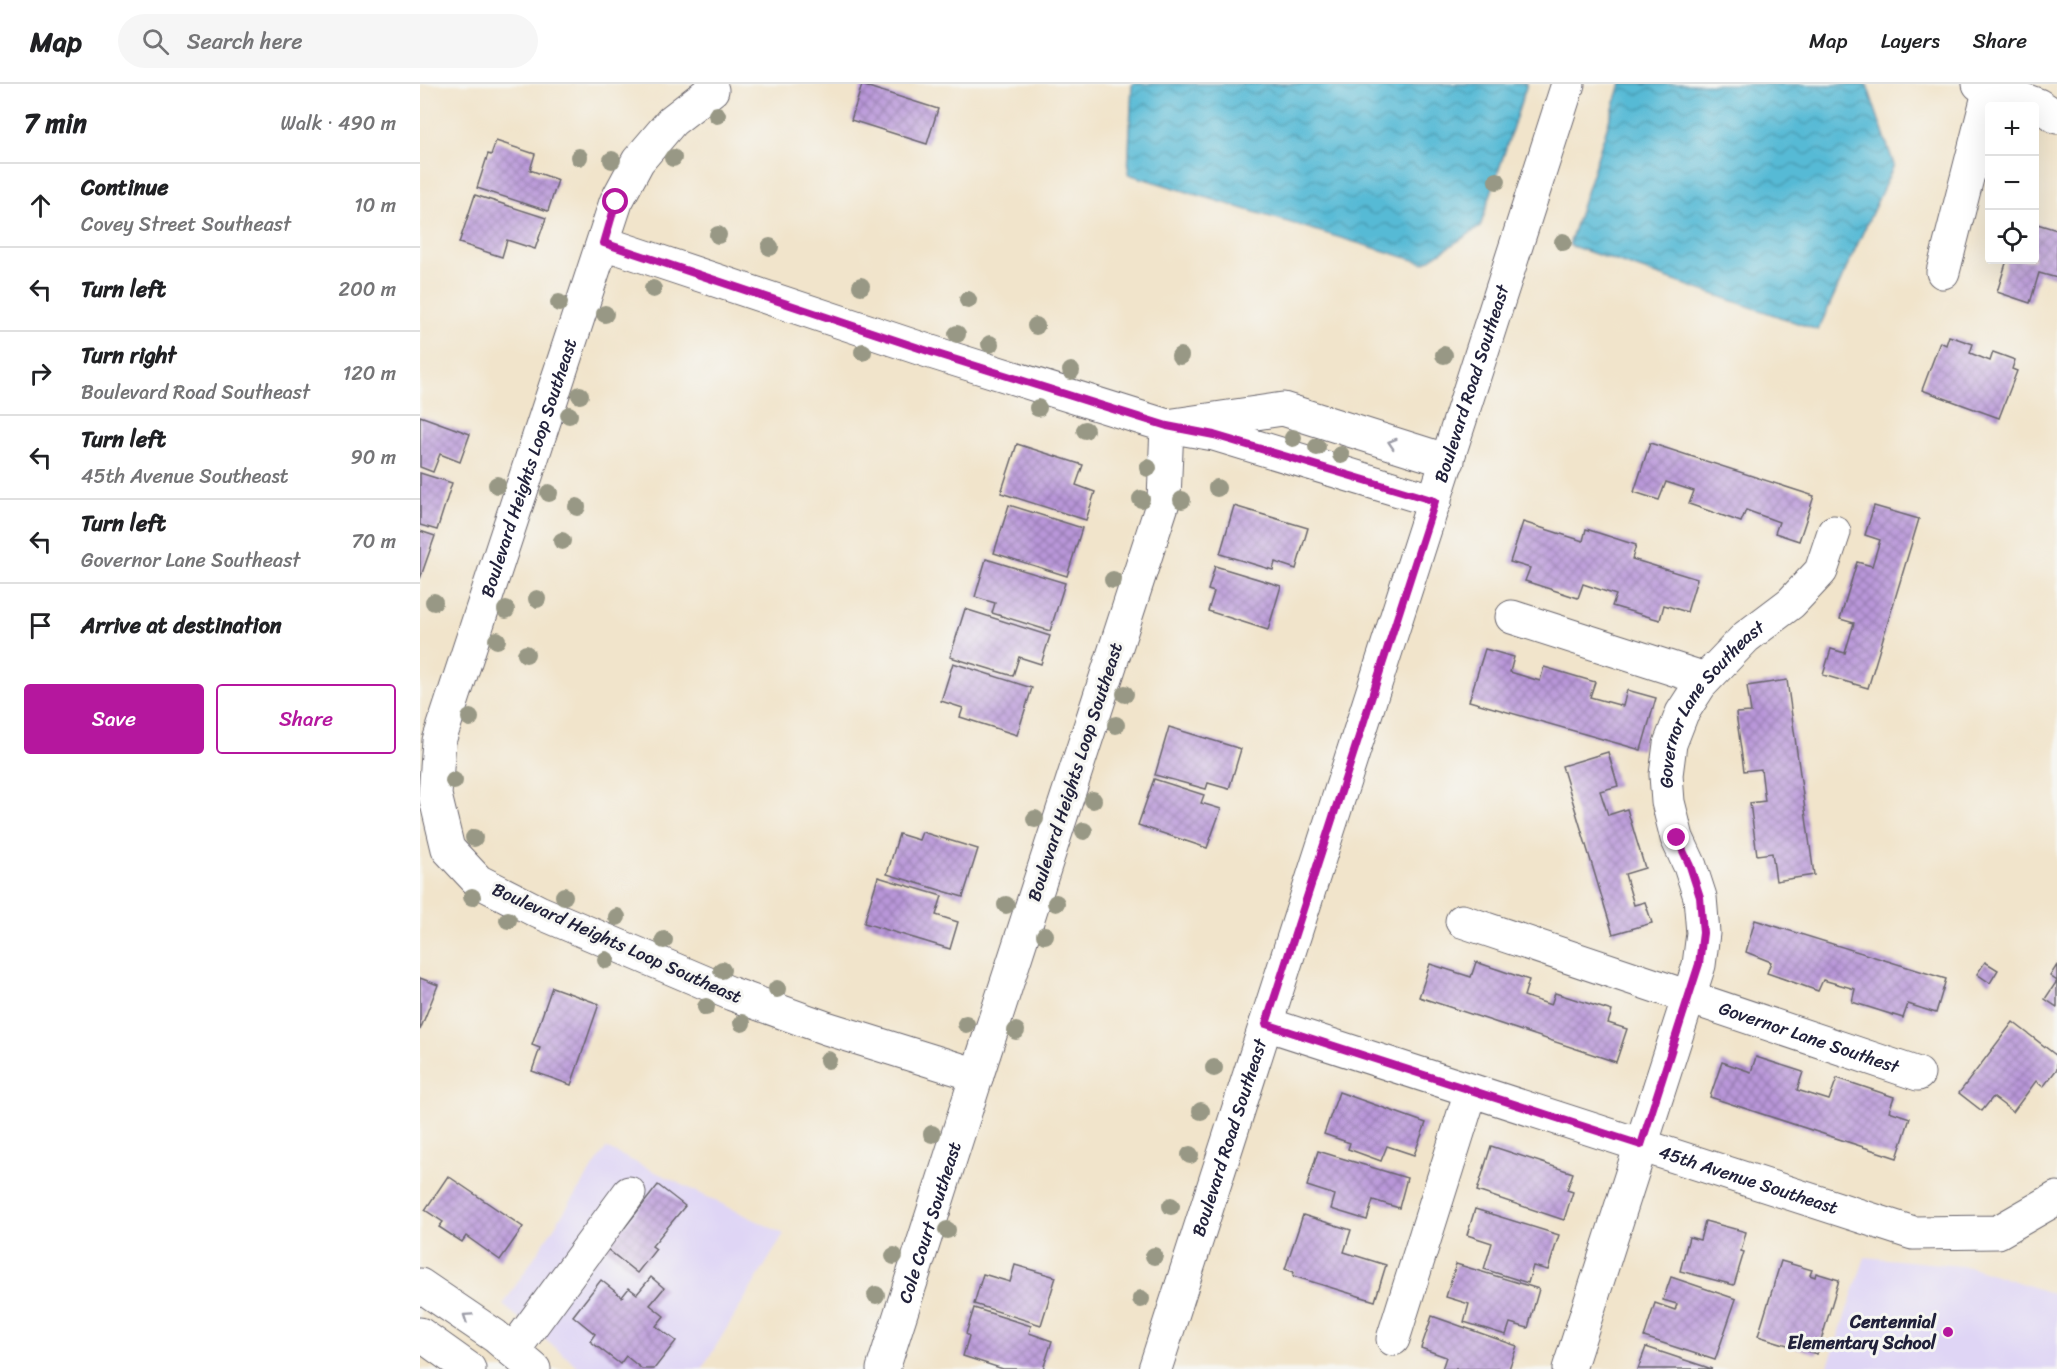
<!DOCTYPE html>
<html lang="en">
<head>
<meta charset="utf-8">
<style>
  body { margin:0; font-family:Sriracha,sans-serif; background:#f6f6f6; color:#202124 }
  .controls { position:absolute; right:18px; top:18px; display:grid; overflow:hidden; border-radius:6px; box-shadow:0 6px 24px #0002 }
  .controls button { width:54px; height:54px; display:grid; place-items:center; padding:0; border:0; border-bottom:2px solid #e0e0e0; background:#fff; color:#202124; font:30px sans-serif }
  .stop { position:absolute; width:18px; height:18px; margin:-14px; border:4px solid #b5179e; border-radius:50%; background:#fff }
  .stop.end { background:#b5179e; border-color:#fff; box-shadow:0 2px 6px #0008 }
  .list { margin:0; padding:0; list-style:none }
  h2 { display:flex; justify-content:space-between; align-items:center; height:78px; margin:0; padding:0 24px; font-size:26px }
  h2 small { font-size:20px; font-weight:400; color:#757577 }
  .list li { display:grid; grid-template-columns:39px 1fr auto; gap:18px; align-items:center; box-sizing:border-box; height:84px; padding:0 24px; border-top:2px solid #e0e0e0 }
  .list b { display:block; font-size:22px; white-space:nowrap }
  .list p { margin:0; font-size:20px; white-space:nowrap; color:#757577 }
  .list em { font-size:20px; font-style:normal; color:#757577 }
  .actions { display:flex; gap:12px; padding:18px 24px }
  .actions a { flex:1; padding:14px 0; border:2px solid #b5179e; border-radius:6px; text-align:center; font-size:21px; color:#b5179e }
  .actions .main { background:#b5179e; color:#fff }
  .icon { flex:none; width:33px; height:33px; fill:none; stroke:currentColor; stroke-width:2; stroke-linecap:round; stroke-linejoin:round }
  .map { position:relative; flex:none; width:1637px; height:1285px; overflow:hidden }
  header { display:flex; align-items:center; gap:36px; box-sizing:border-box; height:84px; padding:0 30px; background:#fff; border-bottom:2px solid #e0e0e0 }
  header strong { font-size:28px }
  nav { display:flex; gap:33px; margin-inline-start:auto; font-size:21px }
  .search { width:420px; height:54px; background:#f6f6f6; display:flex; align-items:center; gap:15px; box-sizing:border-box; padding:0 21px; border-radius:33px; color:#757577; font-size:22px }
  main { display:flex }
  aside { flex:1; background:#fff }
  .map>svg:first-child { display:block }
</style>
</head>
<body>
<header>
<strong>Map</strong>
<div class="search"><svg class="icon" aria-label="search" viewBox="0 0 24 24"><circle cx="10" cy="10" r="6"/><path d="M15 15l6 6"/></svg>Search here</div>
<nav><a>Map</a><a>Layers</a><a>Share</a></nav>
</header>
<main>
<aside>
<h2>7 min<small>Walk · 490 m</small></h2>
<ul class="list">
<li><svg class="icon" aria-label="ahead" viewBox="0 0 24 24"><path d="M12 20V5M6 11l6-6 6 6"/></svg><div><b>Continue</b><p>Covey Street Southeast</p></div><em>10 m</em></li>
<li><svg class="icon" aria-label="left" viewBox="0 0 24 24"><path d="M17 20v-9H6M10 6l-5 5 5 5"/></svg><div><b>Turn left</b></div><em>200 m</em></li>
<li><svg class="icon" aria-label="right" viewBox="0 0 24 24"><path d="M7 20v-9h11M14 6l5 5-5 5"/></svg><div><b>Turn right</b><p>Boulevard Road Southeast</p></div><em>120 m</em></li>
<li><svg class="icon" aria-label="left" viewBox="0 0 24 24"><path d="M17 20v-9H6M10 6l-5 5 5 5"/></svg><div><b>Turn left</b><p>45th Avenue Southeast</p></div><em>90 m</em></li>
<li><svg class="icon" aria-label="left" viewBox="0 0 24 24"><path d="M17 20v-9H6M10 6l-5 5 5 5"/></svg><div><b>Turn left</b><p>Governor Lane Southeast</p></div><em>70 m</em></li>
<li><svg class="icon" aria-label="arrive" viewBox="0 0 24 24"><path d="M6 21V4h12l-3 4 3 4H6"/></svg><div><b>Arrive at destination</b></div></li>
</ul>
<div class="actions"><a class="main">Save</a><a>Share</a></div>
</aside>
<div class="map">
<svg width="1637" height="1285" viewBox="0 0 1637 1285">
  <defs>
    <pattern id="water-waves" width="16" height="10" patternUnits="userSpaceOnUse" patternTransform="scale(1.5)"><rect width="16" height="10" fill="#56bad5"/><path d="M0 5q4-4 8 0t8 0" fill="none" stroke="#4797ae"/></pattern>
    <pattern id="building-cross-hatch" width="8" height="8" patternUnits="userSpaceOnUse" patternTransform="scale(1.5)"><rect width="8" height="8" fill="#b997d9"/><path d="M0 0l8 8M0 8l8-8" fill="none" stroke="#967bb1"/></pattern>
  </defs>
  <rect width="100%" height="100%" fill="#f6f6f2"/>
  <filter id="ink" filterUnits="userSpaceOnUse"><feTurbulence type="fractalNoise" baseFrequency=".0167" numOctaves="2"/><feDisplacementMap in="SourceGraphic" scale="12" xChannelSelector="R" yChannelSelector="G"/><feConvolveMatrix kernelMatrix="1 2 1 2 8 2 1 2 1" color-interpolation-filters="sRGB"/></filter>
  <filter id="wash" filterUnits="userSpaceOnUse"><feTurbulence type="fractalNoise" baseFrequency=".008" numOctaves="4" result="noise"/><feDisplacementMap in="SourceGraphic" scale="24" xChannelSelector="R" yChannelSelector="G"/><feGaussianBlur stdDeviation="1.35" result="paint"/><feColorMatrix in="noise" values="0 0 0 0 0 0 0 0 0 0 0 0 0 0 0 0 0 1.4 0 .05"/><feComposite in="paint" operator="in"/></filter>
  <g filter="url(#wash)">
    <rect width="100%" height="100%" fill="#f1e4cb"/>
    <g fill="#dfd5f5">
      <path d="M186,1064L364,1150L282,1285H161L83,1221Z"/>
      <path d="M1445,1173L1551,1183L1637,1211V1285H1407Z"/>
    </g>
    <g fill="url(#water-waves)" stroke="#3c6e88" stroke-width="1.5">
      <path d="M712,0H1107L1060,143L1004,179L708,90Z"/>
      <path d="M1201,0L1447,1L1474,81L1398,246L1149,161Z"/>
    </g>
    <g id="blocks">
      <g fill="url(#building-cross-hatch)">
        <path d="M442,1L518,25L507,60L431,36Z"/>
        <path d="M76,57L115,70L110,86L138,96L128,127L57,104L68,70L71,71Z"/>
        <path d="M55,111L126,134L115,165L87,156L82,173L39,159Z"/>
        <path d="M1614,139L1637,146V194L1619,189L1610,219L1577,208L1587,176H1614Z"/>
        <path d="M1529,252L1553,260L1550,269L1570,277L1573,268L1595,276L1592,285L1597,287L1579,334L1502,306L1520,258L1526,261Z"/>
        <path d="M0,332L50,350L40,378L20,370L13,388L0,383Z"/>
        <path d="M1230,359L1394,412L1379,457L1355,449L1359,438L1326,426L1321,438L1269,420L1274,407L1246,398L1239,416L1214,408Z"/>
        <path d="M597,360L663,381L656,401L675,408L666,436L581,409Z"/>
        <path d="M0,389L32,399L17,446L0,441Z"/>
        <path d="M589,421L662,444L647,492L574,469Z"/>
        <path d="M814,422L888,444L876,485L855,478L853,486L800,470Z"/>
        <path d="M1454,422L1499,435L1448,604L1403,591L1411,565L1425,569L1434,539L1420,535L1437,478L1452,482L1460,456L1445,451Z"/>
        <path d="M1103,438L1163,457L1166,445L1216,461L1212,475L1277,495L1267,528L1244,521L1240,536L1192,522L1196,511L1163,500L1158,514L1105,497L1110,484L1090,478Z"/>
        <path d="M0,447L15,452L0,495Z"/>
        <path d="M566,475L645,499L630,547L572,529L575,519L555,513Z"/>
        <path d="M795,482L861,502L848,546L788,527L794,508L788,506Z"/>
        <path d="M545,525L630,552L621,580L599,573L593,592L530,573Z"/>
        <path d="M1065,565L1094,573L1090,588L1120,597L1124,583L1175,598L1170,613L1203,622L1207,606L1236,614L1221,666L1049,617Z"/>
        <path d="M533,579L612,604L597,651L540,633L543,624L521,617Z"/>
        <path d="M1367,596L1394,791L1356,797L1352,769L1337,771L1330,719L1345,717L1341,685L1324,687L1316,629L1331,628L1327,602Z"/>
        <path d="M749,643L821,665L809,705L788,699L786,705L735,691Z"/>
        <path d="M1188,668L1198,702L1180,707L1188,731L1207,725L1225,784L1205,790L1214,821L1225,818L1232,839L1193,850L1142,682Z"/>
        <path d="M734,695L784,711L781,719L801,725L787,764L718,741Z"/>
        <path d="M502,748L558,765L543,813L467,790L479,750L499,756Z"/>
        <path d="M458,793L522,812L516,831L538,838L530,865L444,839Z"/>
        <path d="M1335,836L1526,895L1516,929L1488,920L1483,934L1432,918L1435,905L1403,896L1398,907L1347,889L1351,878L1326,868Z"/>
        <path d="M1056,878L1109,896L1104,912L1131,921L1135,909L1192,927L1188,939L1207,945L1196,978L999,913L1010,880L1051,893Z"/>
        <path d="M1565,878L1578,886L1570,899L1557,890Z"/>
        <path d="M1637,881V923L1625,915L1637,897L1630,892Z"/>
        <path d="M0,894L18,901L0,946Z"/>
        <path d="M132,903L179,920L151,1001L112,987L120,964L112,961Z"/>
        <path d="M1593,938L1637,972V985L1623,1003L1616,997L1593,1028L1573,1013L1562,1027L1539,1009Z"/>
        <path d="M1336,973L1383,988L1377,1006L1409,1016L1417,994L1474,1013L1469,1027L1490,1034L1477,1074L1290,1013L1302,978L1331,988Z"/>
        <path d="M919,1008L1006,1039L994,1071L967,1062L961,1077L928,1065L930,1059L904,1050Z"/>
        <path d="M1071,1062L1153,1089L1147,1106L1153,1108L1144,1136L1057,1107Z"/>
        <path d="M898,1067L987,1094L979,1124L953,1116L947,1136L911,1125L915,1111L887,1102Z"/>
        <path d="M28,1092L103,1143L80,1176L46,1152L42,1158L19,1143L23,1138L5,1126Z"/>
        <path d="M238,1101L265,1122L232,1162L236,1165L217,1189L186,1164L203,1141L205,1143Z"/>
        <path d="M1055,1125L1139,1151L1128,1186L1113,1182L1108,1199L1064,1185L1072,1159L1047,1151Z"/>
        <path d="M883,1131L931,1146L924,1168L966,1181L955,1217L873,1192L874,1188L865,1185Z"/>
        <path d="M1285,1137L1326,1148L1321,1167L1324,1168L1314,1201L1260,1187L1269,1153L1280,1156Z"/>
        <path d="M1361,1177L1392,1186L1390,1191L1395,1193L1396,1189L1419,1196L1397,1270L1338,1252Z"/>
        <path d="M1036,1180L1119,1205L1108,1244L1090,1239L1086,1251L1044,1238L1049,1220L1026,1213Z"/>
        <path d="M595,1181L636,1193L621,1241L554,1220L563,1190L590,1198Z"/>
        <path d="M231,1193L244,1204L230,1221L244,1232L236,1242L256,1257L234,1285H222L206,1272L200,1280L170,1257L175,1250L153,1232L181,1196L202,1213L209,1204L217,1210Z"/>
        <path d="M1251,1193L1316,1215L1295,1276L1224,1253L1235,1219L1255,1226L1257,1220L1243,1216Z"/>
        <path d="M554,1224L611,1242L609,1249L632,1257L623,1285H583L543,1272L549,1252L546,1250Z"/>
        <path d="M1012,1232L1097,1262L1089,1285H1022L1026,1273L1001,1264Z"/>
        <path d="M1226,1263L1292,1285H1218Z"/>
      </g>
    </g>
  </g>
  <g filter="url(#ink)">
    <use href="#blocks" fill-opacity="0" stroke="#6a666d" stroke-width="1.5"/>
    <g fill="none" stroke-linecap="round" stroke-linejoin="round">
      <defs>
        <g id="minor">
          <path d="M1559,0L1618,21L1637,33"/>
          <path id="s1" d="M184,159L511,268L747,342L744,415L557,991L406,944L312,910L119,828L58,797L28,765L15,711L19,657L196,118L218,77L252,37L292,6"/>
          <path d="M1523,188L1570,4"/>
          <path d="M1015,417L794,350L747,342L863,325L1028,377"/>
          <path d="M1092,533L1285,595"/>
          <path id="s2" d="M1042,837L1498,990"/>
          <path id="s3" d="M846,940L1493,1149L1578,1148L1637,1114"/>
          <path d="M973,1255L1051,1007"/>
          <path d="M93,1267L209,1109"/>
          <path id="s4" d="M463,1285L557,991"/>
          <path id="s5" d="M735,1285L1148,0"/>
          <path id="s6" d="M1149,1285L1279,881L1283,849L1280,813L1270,782L1257,754L1248,718L1246,691L1250,660L1262,629L1280,601L1326,553L1371,519L1401,487L1414,448"/>
        </g>
        <g id="major">
          <path d="M0,1201L75,1252L114,1285"/>
          <path d="M0,1250L49,1285"/>
        </g>
      </defs>
      <use href="#minor" stroke="#6a666d" stroke-width="35"/>
      <use href="#major" stroke="#6a666d" stroke-width="35"/>
      <use href="#minor" stroke="#fff" stroke-width="33"/>
      <use href="#major" stroke="#fff" stroke-width="33"/>
    </g>
    <g fill="#989885">
      <circle cx="297" cy="31" r="9"/>
      <circle cx="159" cy="73" r="9"/>
      <circle cx="253" cy="74" r="9"/>
      <circle cx="192" cy="76" r="9"/>
      <circle cx="1077" cy="97" r="9"/>
      <circle cx="298" cy="151" r="9"/>
      <circle cx="1143" cy="158" r="9"/>
      <circle cx="350" cy="163" r="9"/>
      <circle cx="441" cy="202" r="9"/>
      <circle cx="233" cy="205" r="9"/>
      <circle cx="548" cy="216" r="9"/>
      <circle cx="139" cy="219" r="9"/>
      <circle cx="185" cy="230" r="9"/>
      <circle cx="616" cy="242" r="9"/>
      <circle cx="537" cy="250" r="9"/>
      <circle cx="570" cy="260" r="9"/>
      <circle cx="443" cy="268" r="9"/>
      <circle cx="1024" cy="271" r="9"/>
      <circle cx="760" cy="272" r="9"/>
      <circle cx="651" cy="287" r="9"/>
      <circle cx="160" cy="311" r="9"/>
      <circle cx="618" cy="324" r="9"/>
      <circle cx="149" cy="331" r="9"/>
      <circle cx="665" cy="346" r="9"/>
      <circle cx="873" cy="354" r="9"/>
      <circle cx="897" cy="363" r="9"/>
      <circle cx="921" cy="371" r="9"/>
      <circle cx="728" cy="384" r="9"/>
      <circle cx="77" cy="401" r="9"/>
      <circle cx="797" cy="404" r="9"/>
      <circle cx="129" cy="409" r="9"/>
      <circle cx="721" cy="415" r="9"/>
      <circle cx="762" cy="416" r="9"/>
      <circle cx="157" cy="423" r="9"/>
      <circle cx="142" cy="457" r="9"/>
      <circle cx="693" cy="496" r="9"/>
      <circle cx="117" cy="515" r="9"/>
      <circle cx="14" cy="518" r="9"/>
      <circle cx="86" cy="526" r="9"/>
      <circle cx="77" cy="556" r="9"/>
      <circle cx="106" cy="570" r="9"/>
      <circle cx="705" cy="610" r="9"/>
      <circle cx="50" cy="634" r="9"/>
      <circle cx="696" cy="641" r="9"/>
      <circle cx="34" cy="697" r="9"/>
      <circle cx="673" cy="716" r="9"/>
      <circle cx="615" cy="735" r="9"/>
      <circle cx="664" cy="747" r="9"/>
      <circle cx="54" cy="754" r="9"/>
      <circle cx="144" cy="812" r="9"/>
      <circle cx="52" cy="813" r="9"/>
      <circle cx="636" cy="819" r="9"/>
      <circle cx="586" cy="821" r="9"/>
      <circle cx="197" cy="833" r="9"/>
      <circle cx="88" cy="836" r="9"/>
      <circle cx="625" cy="851" r="9"/>
      <circle cx="244" cy="856" r="9"/>
      <circle cx="186" cy="876" r="9"/>
      <circle cx="302" cy="886" r="9"/>
      <circle cx="357" cy="905" r="9"/>
      <circle cx="286" cy="923" r="9"/>
      <circle cx="322" cy="939" r="9"/>
      <circle cx="546" cy="940" r="9"/>
      <circle cx="596" cy="947" r="9"/>
      <circle cx="408" cy="976" r="9"/>
      <circle cx="794" cy="984" r="9"/>
      <circle cx="781" cy="1027" r="9"/>
      <circle cx="512" cy="1050" r="9"/>
      <circle cx="770" cy="1071" r="9"/>
      <circle cx="751" cy="1122" r="9"/>
      <circle cx="527" cy="1146" r="9"/>
      <circle cx="474" cy="1172" r="9"/>
      <circle cx="734" cy="1172" r="9"/>
      <circle cx="456" cy="1211" r="9"/>
      <circle cx="721" cy="1215" r="9"/>
    </g>
    <defs><path id="oneway-chevron" d="M-2-3.5L2.5 0L-2 3.5" fill="none" stroke-width="1.6" stroke-linecap="round" stroke-linejoin="round" transform="scale(1.5)"/></defs>
    <g stroke="#9c9ca7">
      <use href="#oneway-chevron" transform="translate(972 359) rotate(-162)"/>
      <use href="#oneway-chevron" transform="translate(47 1233) rotate(-146)"/>
    </g>
  </g>
  <g fill="none" stroke-linecap="round" stroke-linejoin="round" filter="url(#ink)">
    <path stroke="#b5179e" stroke-width="8" d="M196,118L184,159L511,268L747,342L794,351L1015,417L846,940L1221,1061L1279,880L1283,849L1280,813L1270,782L1257,754"/>
  </g>
  <circle fill="#b5179e" stroke="#f6f6f2" stroke-width="2" cx="1528" cy="1248" r="6"/>
  <g text-anchor="middle" dominant-baseline="central" stroke-width="6" stroke-linejoin="round" paint-order="stroke">
    <g font-size="18" fill="#22223b" stroke="#f6f6f2">
      <text stroke="none"><textPath href="#s5" startOffset="1035">Boulevard Road Southeast</textPath></text>
      <text stroke="none"><textPath href="#s1" startOffset="2248">Boulevard Heights Loop Southeast</textPath></text>
      <text stroke="none"><textPath href="#s6" startOffset="706">Governor Lane Southeast</textPath></text>
      <text transform="translate(655 688) rotate(-72)">Boulevard Heights Loop Southeast</text>
      <text transform="translate(197 859) rotate(24)">Boulevard Heights Loop Southeast</text>
      <text stroke="none"><textPath href="#s2" startOffset="366">Governor Lane Southest</textPath></text>
      <text stroke="none"><textPath href="#s5" startOffset="243">Boulevard Road Southeast</textPath></text>
      <text stroke="none"><textPath href="#s3" startOffset="507">45th Avenue Southeast</textPath></text>
      <text stroke="none"><textPath href="#s4" startOffset="154">Cole Court Southeast</textPath></text>
    </g>
    <g font-size="18" font-weight="bold" fill="#22223b" stroke="#f6f6f2" text-anchor="end">
      <text x="1516" y="1238">Centennial<tspan x="1516" dy="21">Elementary School</tspan></text>
    </g>
  </g>
</svg>
<div class="controls">
<button>+</button>
<button>−</button>
<button><svg class="icon" aria-label="locate" viewBox="0 0 24 24"><circle cx="12" cy="12" r="6"/><path d="M12 2v4M12 18v4M2 12h4M18 12h4"/></svg></button>
</div>
<div class="stop" style="left:196px;top:118px"></div>
<div class="stop end" style="left:1257px;top:754px"></div>
</div>
</main>
</body>
</html>
